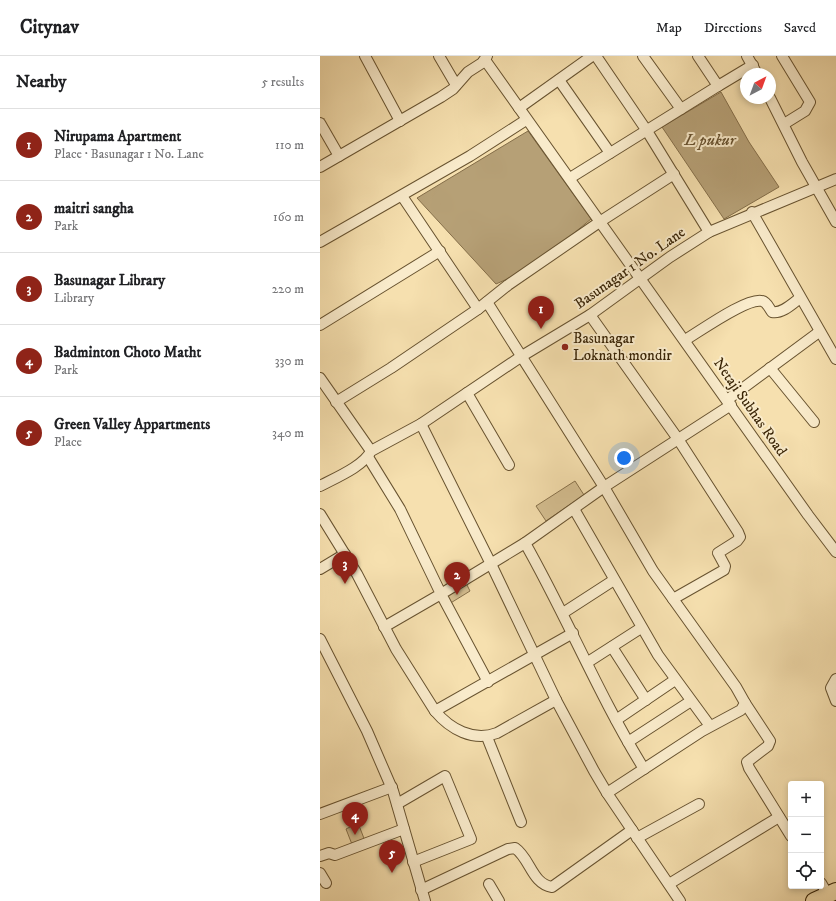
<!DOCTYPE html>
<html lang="en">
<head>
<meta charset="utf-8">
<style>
  body { margin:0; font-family:"IM FELL DW Pica",serif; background:#f2f2f2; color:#202124 }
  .controls { position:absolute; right:12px; bottom:12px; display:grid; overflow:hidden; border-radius:4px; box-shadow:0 2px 6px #0003 }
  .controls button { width:36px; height:36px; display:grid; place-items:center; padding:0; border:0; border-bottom:1px solid #e0e0e0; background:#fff; color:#202124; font:20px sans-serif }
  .compass { position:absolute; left:420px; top:12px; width:36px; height:36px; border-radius:50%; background:#fff; box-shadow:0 2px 6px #0003; rotate:41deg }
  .you { position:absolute; left:304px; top:402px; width:14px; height:14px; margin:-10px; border:3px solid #fff; border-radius:50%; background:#1a73e8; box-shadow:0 0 0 6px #1a73e833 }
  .badge { display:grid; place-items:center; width:26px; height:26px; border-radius:50%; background:#8f2418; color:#fff; font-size:13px; font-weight:700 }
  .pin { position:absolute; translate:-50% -33px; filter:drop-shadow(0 1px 2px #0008) }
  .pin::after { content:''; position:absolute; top:21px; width:14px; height:12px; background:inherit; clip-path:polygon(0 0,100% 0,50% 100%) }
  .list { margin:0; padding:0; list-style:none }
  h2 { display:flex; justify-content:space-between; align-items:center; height:52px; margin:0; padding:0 16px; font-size:17px }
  h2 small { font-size:13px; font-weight:400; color:#757577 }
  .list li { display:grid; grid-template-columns:26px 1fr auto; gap:12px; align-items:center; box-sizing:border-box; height:72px; padding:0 16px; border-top:1px solid #e0e0e0 }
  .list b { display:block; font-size:15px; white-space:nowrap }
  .list p { margin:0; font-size:13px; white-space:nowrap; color:#757577 }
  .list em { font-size:13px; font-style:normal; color:#757577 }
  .icon { flex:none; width:22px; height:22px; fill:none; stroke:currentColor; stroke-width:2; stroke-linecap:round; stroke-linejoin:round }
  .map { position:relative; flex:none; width:516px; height:845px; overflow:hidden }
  header { display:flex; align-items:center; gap:24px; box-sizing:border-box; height:56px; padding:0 20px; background:#fff; border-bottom:1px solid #e0e0e0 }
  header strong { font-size:19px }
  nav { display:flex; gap:22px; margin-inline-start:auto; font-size:14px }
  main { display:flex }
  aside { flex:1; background:#fff }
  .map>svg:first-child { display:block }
</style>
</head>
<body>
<header>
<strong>Citynav</strong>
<nav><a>Map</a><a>Directions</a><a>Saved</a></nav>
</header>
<main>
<aside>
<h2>Nearby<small>5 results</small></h2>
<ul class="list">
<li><span class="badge">1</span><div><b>Nirupama Apartment</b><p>Place · Basunagar 1 No. Lane</p></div><em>110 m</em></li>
<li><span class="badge">2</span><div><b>maitri sangha</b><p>Park</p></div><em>160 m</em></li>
<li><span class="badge">3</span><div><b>Basunagar Library</b><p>Library</p></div><em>220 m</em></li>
<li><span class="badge">4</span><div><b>Badminton Choto Matht</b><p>Park</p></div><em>330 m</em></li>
<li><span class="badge">5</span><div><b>Green Valley Appartments</b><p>Place</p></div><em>340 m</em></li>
</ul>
</aside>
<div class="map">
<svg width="516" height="845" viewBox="0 0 516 845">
  <rect width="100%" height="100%" fill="#f6e0af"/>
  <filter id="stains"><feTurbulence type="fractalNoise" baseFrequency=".005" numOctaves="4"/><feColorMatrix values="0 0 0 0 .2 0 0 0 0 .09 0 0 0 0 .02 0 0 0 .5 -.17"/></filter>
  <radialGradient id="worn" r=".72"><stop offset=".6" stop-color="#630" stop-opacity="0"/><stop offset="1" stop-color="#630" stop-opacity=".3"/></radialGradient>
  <g fill="#d6c092" stroke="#88724c">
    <path d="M255,425L264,439L226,465L216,450Z"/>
    <path d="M146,527L150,535L129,548L125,541Z"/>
    <path d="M38,767L45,785L33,791L26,773Z"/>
  </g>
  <g fill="#b6a076" stroke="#846e49">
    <path d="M401,36L429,86L459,131L404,163L342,71Z"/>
    <path d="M208,75L271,163L212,212L176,228L97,142Z"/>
  </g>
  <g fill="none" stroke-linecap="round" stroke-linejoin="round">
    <defs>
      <g id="minor">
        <path d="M45,0L80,65"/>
        <path d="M119,0L136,29"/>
        <path d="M276,0L327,75L389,176"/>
        <path d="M323,0L361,53"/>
        <path d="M378,0L398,30L433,9"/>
        <path d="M427,0L437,18"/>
        <path d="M462,0L490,46L485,55L464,68"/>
        <path d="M165,4L488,459L516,496"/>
        <path d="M239,24L290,97"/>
        <path d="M450,42L482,106L516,166"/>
        <path d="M199,52L272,0"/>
        <path d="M0,67L19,100"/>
        <path d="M0,111L121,41L133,33L148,16L162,7L167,0"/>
        <path d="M250,122L398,30"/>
        <path d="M82,140L158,253"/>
        <path d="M432,156L516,303"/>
        <path d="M0,186L150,100L206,64"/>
        <path d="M167,246L284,431L333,515L416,631L425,647L421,654L382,675L287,737"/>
        <path d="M270,259L358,383L418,476L420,481L417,485L398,497L405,510L404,514L353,543"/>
        <path d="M0,269L120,195"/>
        <path d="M365,284C379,276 427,241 442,245C447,246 449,252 452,256C462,258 472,248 480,242"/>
        <path d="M450,312L494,366"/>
        <path d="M0,322L51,395"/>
        <path d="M147,337L189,409"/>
        <path d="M407,344L499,276"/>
        <path d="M16,346L71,312L158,253L188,229L281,165L354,118"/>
        <path d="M101,368L171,508L236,644L274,715L287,737L360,845"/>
        <path d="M48,401L80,453L121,538L64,571"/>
        <path d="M0,430C15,422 44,410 51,395L101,368L202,300L270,259L350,201L389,176L516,123"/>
        <path d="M254,453L338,599L390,670"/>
        <path d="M0,458L37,518L76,593L115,655L253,577"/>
        <path d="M205,487C247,561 279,640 324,713"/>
        <path d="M0,513L25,498"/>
        <path d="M243,557L294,524"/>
        <path d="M0,583L47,675L73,735L105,845"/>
        <path d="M292,591L326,644"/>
        <path d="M268,606L321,572"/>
        <path d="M516,623L511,632L516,645"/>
        <path d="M168,626L121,538L205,487L284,431L411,349"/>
        <path d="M425,647L450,685L448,690L427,706L429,712L471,780"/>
        <path d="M115,655C130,673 153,686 177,677L236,644"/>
        <path d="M296,664L355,624"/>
        <path d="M167,681L201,766"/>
        <path d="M308,686L371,645"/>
        <path d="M77,748L125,720L151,783L93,806"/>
        <path d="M0,758L72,731"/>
        <path d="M317,782L379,748"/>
        <path d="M0,800L9,797L15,799L84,773"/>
        <path d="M0,817L6,827"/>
        <path d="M501,827L508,839"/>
        <path d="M169,828L179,845"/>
        <path d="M349,828L459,761"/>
        <path d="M101,834L188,793L195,792C210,802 212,828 232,831L312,774"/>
      </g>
      <path id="trunk" d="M494,845L516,835"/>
    </defs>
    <use href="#minor" stroke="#685330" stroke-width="12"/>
    <use href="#trunk" stroke="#392406" stroke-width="18"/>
    <use href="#minor" stroke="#f9ebcb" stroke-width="10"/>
    <use href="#trunk" stroke="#f6e0af" stroke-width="16"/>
  </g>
  <circle fill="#8f2418" stroke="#f9ebcb" stroke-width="1.5" cx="245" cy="291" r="4"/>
  <g text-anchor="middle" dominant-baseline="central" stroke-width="4" stroke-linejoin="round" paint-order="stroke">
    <g font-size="15" fill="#392406" stroke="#f9ebcb">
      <text transform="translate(310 212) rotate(-35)">Basunagar 1 No. Lane</text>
      <text transform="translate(430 351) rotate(55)">Netaji Subhas Road</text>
    </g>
    <g font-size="15" fill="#392406" stroke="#f9ebcb" text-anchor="start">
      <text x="253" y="282">Basunagar<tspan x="253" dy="17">Loknath mondir</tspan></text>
    </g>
    <g font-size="16" font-style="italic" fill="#654f2d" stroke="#f9ebcb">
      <text x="390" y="84">L pukur</text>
    </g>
  </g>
  <rect width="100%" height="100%" filter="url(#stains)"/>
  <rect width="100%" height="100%" fill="url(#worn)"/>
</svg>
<div class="controls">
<button>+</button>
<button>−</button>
<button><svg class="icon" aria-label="locate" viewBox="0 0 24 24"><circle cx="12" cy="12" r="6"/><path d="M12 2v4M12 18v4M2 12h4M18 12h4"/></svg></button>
</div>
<svg class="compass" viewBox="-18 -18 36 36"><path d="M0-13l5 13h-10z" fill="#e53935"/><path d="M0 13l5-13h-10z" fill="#757577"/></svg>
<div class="you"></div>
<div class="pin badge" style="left:221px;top:273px">1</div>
<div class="pin badge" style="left:137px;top:539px">2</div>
<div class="pin badge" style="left:25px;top:528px">3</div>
<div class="pin badge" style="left:35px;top:779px">4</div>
<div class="pin badge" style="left:72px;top:817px">5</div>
</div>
</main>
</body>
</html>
